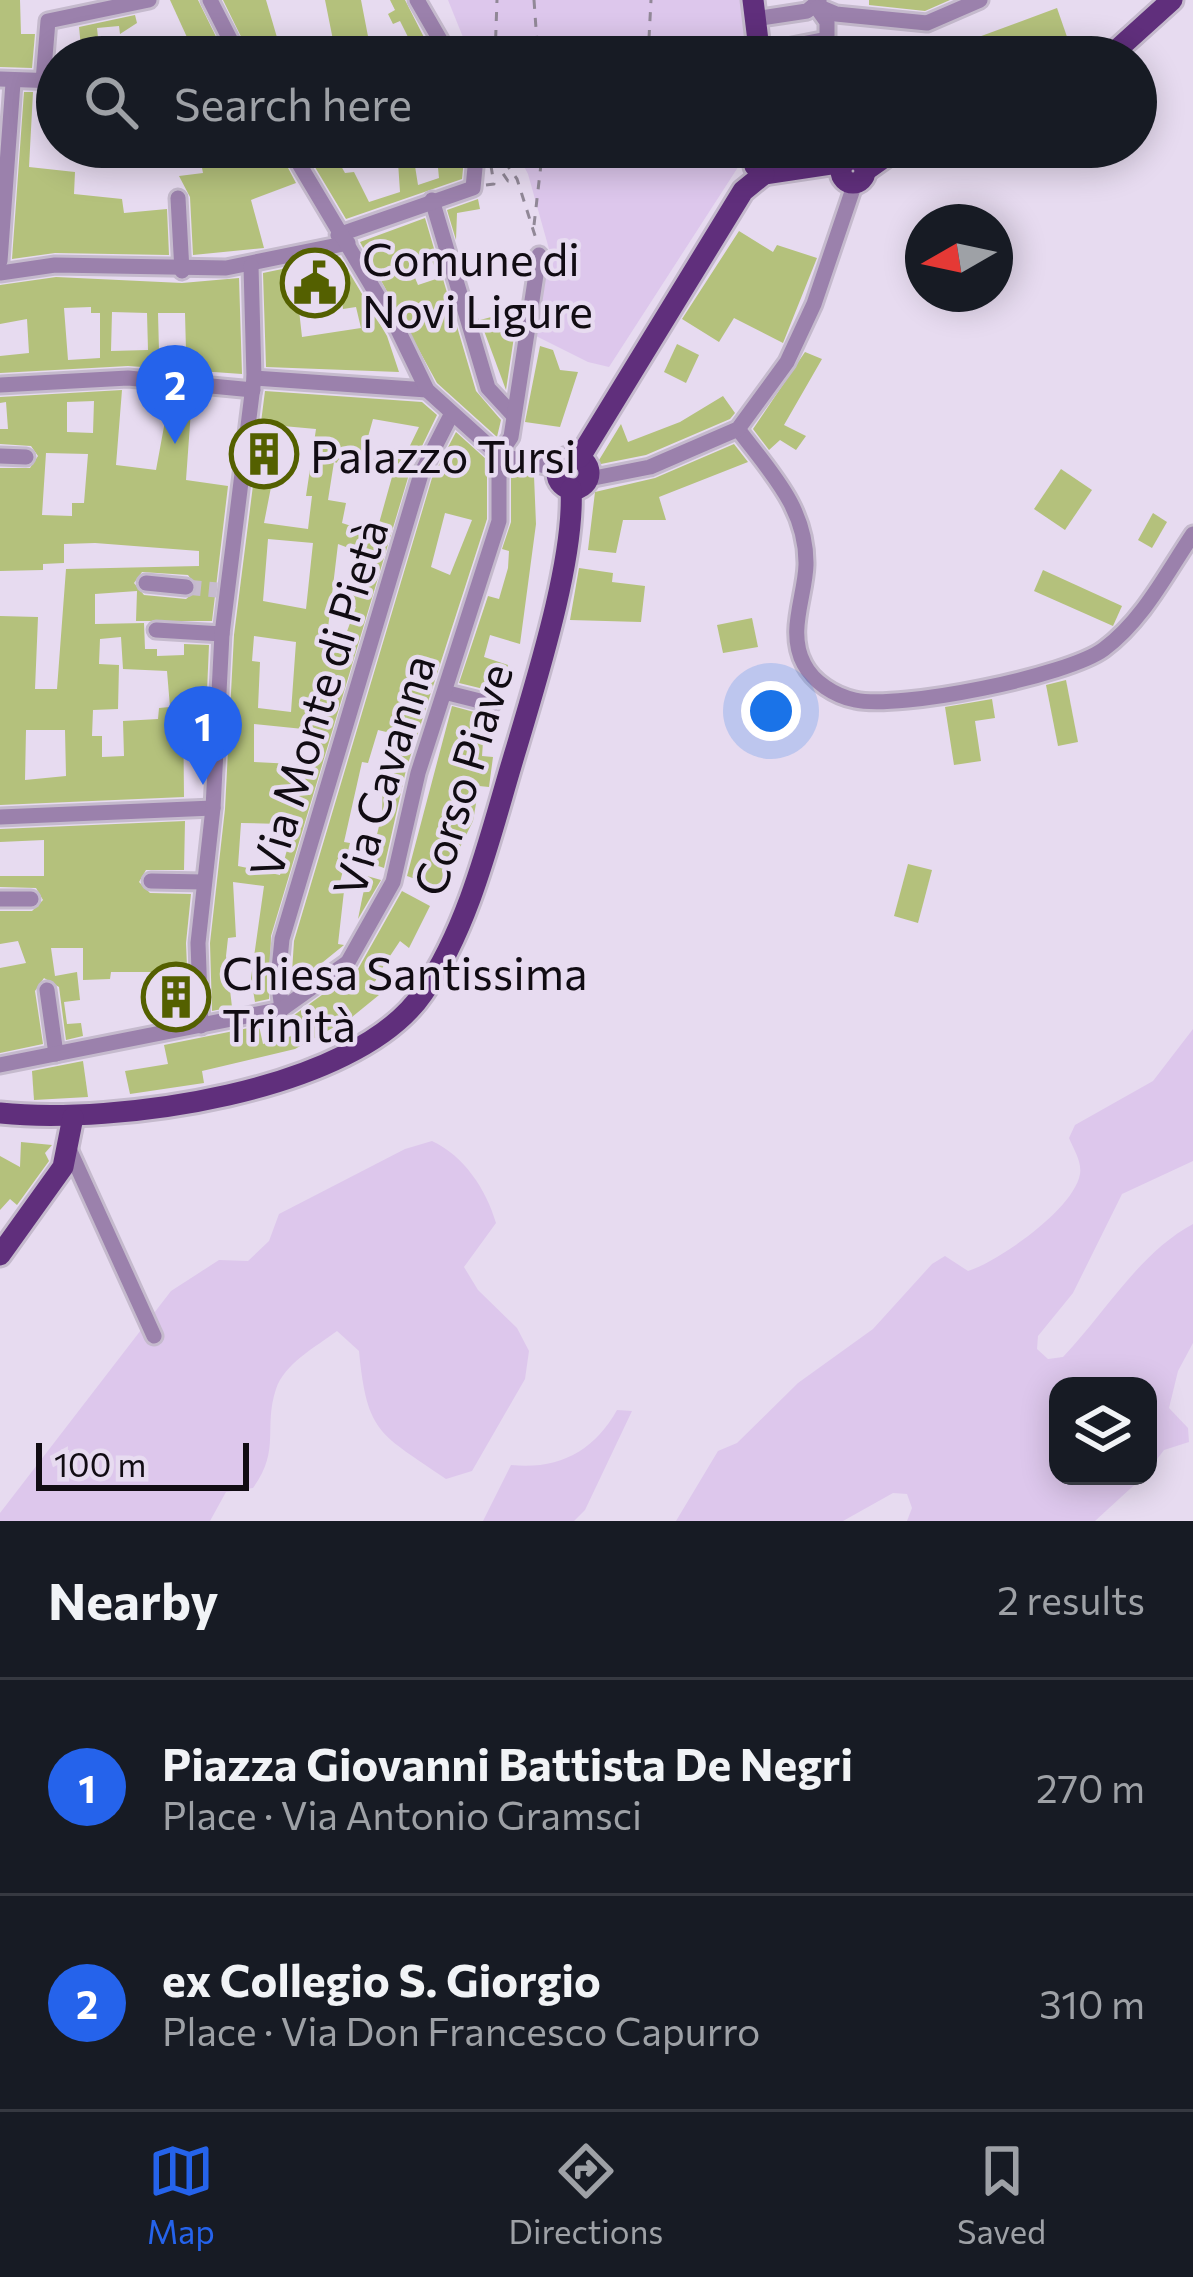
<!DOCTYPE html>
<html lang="en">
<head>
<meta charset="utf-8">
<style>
  body { margin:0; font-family:Commissioner,sans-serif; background:#242831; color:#f1f3f6 }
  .controls { position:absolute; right:36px; bottom:36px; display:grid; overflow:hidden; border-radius:24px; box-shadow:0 6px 30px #0003 }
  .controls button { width:108px; height:108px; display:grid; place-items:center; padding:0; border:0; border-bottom:3px solid #363941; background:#171b24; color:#f1f3f6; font:60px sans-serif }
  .compass { position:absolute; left:905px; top:204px; width:108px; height:108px; border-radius:50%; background:#171b24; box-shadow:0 6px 30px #0003; rotate:261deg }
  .scale { position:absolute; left:36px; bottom:30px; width:213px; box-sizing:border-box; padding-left:12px; border:6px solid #110c13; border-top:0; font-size:33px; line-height:42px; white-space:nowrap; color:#110c13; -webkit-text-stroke:9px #e7dbf0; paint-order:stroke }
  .you { position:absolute; left:771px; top:711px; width:42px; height:42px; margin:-30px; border:9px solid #fff; border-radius:50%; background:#1a73e8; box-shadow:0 0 0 18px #1a73e833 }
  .badge { display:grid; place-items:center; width:78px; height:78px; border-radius:50%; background:#2563eb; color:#fff; font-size:39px; font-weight:700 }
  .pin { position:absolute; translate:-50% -99px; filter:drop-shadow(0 3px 6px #0008) }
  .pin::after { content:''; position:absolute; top:63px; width:42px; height:36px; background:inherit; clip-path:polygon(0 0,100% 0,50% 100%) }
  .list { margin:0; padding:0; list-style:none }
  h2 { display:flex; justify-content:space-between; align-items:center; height:156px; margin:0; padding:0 48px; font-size:51px }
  h2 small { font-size:39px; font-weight:400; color:#9ea1a6 }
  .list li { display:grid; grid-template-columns:78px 1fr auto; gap:36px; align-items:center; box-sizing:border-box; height:216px; padding:0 48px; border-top:3px solid #363941 }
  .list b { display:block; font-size:45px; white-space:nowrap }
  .list p { margin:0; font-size:39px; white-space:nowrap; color:#9ea1a6 }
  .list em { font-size:39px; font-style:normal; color:#9ea1a6 }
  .icon { flex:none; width:66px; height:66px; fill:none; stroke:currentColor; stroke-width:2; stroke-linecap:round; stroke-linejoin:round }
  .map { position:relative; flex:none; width:1193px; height:1521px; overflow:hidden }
  .search { position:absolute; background:#171b24; box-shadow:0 6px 30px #0003; left:36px; right:36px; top:36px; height:132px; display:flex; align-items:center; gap:30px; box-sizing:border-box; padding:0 42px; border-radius:66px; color:#9ea1a6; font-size:45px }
  .sheet { height:588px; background:#171b24 }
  nav { display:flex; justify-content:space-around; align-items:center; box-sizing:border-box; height:168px; border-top:3px solid #363941; background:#171b24; font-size:33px; color:#9ea1a6 }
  nav a { display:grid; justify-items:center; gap:6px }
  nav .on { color:#2563eb }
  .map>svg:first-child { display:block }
</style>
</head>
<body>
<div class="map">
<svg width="1193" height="1521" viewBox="0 0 1193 1521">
  <rect width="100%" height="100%" fill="#e7dbf0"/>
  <g fill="#ddc7ec">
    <path d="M448,0H743L748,57H471Z"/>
    <path d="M514,147H751L609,367L588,362L536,336L549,249L528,174Z"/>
    <path d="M1193,1029V1161L1122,1194L1073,1293L1038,1336L1037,1349L1048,1359L1063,1357C1105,1313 1139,1253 1193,1224V1343L1178,1371L1169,1408L1188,1428L1189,1442L1164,1450L1148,1471V1386H1058V1476H1144L1095,1521H907L912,1508L907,1494L893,1493L843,1521H676L718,1451L737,1443L798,1383L873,1329L932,1264L945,1256L968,1271C999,1261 1074,1209 1080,1174C1082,1162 1074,1150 1069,1138L1075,1125L1153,1081Z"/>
    <path d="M432,1141C464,1156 486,1189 496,1223L464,1267L478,1290L517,1328L529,1351L525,1379L472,1471L446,1479C380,1433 367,1435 359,1351L337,1331C317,1346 284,1364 276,1389C263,1428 281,1450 253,1488L226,1492L210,1521H0V1513L171,1291L219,1260L248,1261L269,1241L279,1214L405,1149Z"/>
    <path d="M617,1410L632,1411L585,1510L574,1521H483L511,1465C559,1470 594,1451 617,1410Z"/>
  </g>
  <g fill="#b4c17c" fill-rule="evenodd">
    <path d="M0,0H20L21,34H35L32,68L0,67Z"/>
    <path d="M170,0H198L226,57H196Z"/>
    <path d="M223,0H266L281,51L333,40L325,0H361L372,57H251Z"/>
    <path d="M390,0H405L434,57H418L400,21L393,24L388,14L395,10Z"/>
    <path d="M869,0H950L925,11L869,5Z"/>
    <path d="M1057,8L1074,57H927V56Z"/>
    <path d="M135,15L137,23L120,34L119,26L97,28L99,47L82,57L79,27Z"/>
    <path d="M167,37L171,57H122L121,45Z"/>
    <path d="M24,92H33L29,167L75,172L74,194L122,199L124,213L167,209L169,255L55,253L12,259Z"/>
    <path d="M67,147H115L116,156L69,159Z"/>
    <path d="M198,147H277L296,183L251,200L264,248L193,255L190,197L179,176L203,173Z"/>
    <path d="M303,147H350L335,155L345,173L354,172L369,202L400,192L397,147H412L418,185L439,178L436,147H452V160L464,159L462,179L346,219Z"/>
    <path d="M478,199L480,209L457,213L456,240L447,210Z"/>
    <path d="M425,218L476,391L501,420L497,437L437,383L360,242ZM431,258L439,278L418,285L410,266Z"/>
    <path d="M739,231L773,252L777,245L817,258L783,343L734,318L719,342L682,319Z"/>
    <path d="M340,257L387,336L399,372L266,367L263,273ZM341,292L343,309L356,307L361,328L302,337L299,310L315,307L312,298Z"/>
    <path d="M56,277L182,283L239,278L242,374L128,366L0,373V356L29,353L27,319L0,324V285ZM91,307V313H100V358L68,360L64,308ZM112,312L147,313L148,350L111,351ZM158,313H185L186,351H159Z"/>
    <path d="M518,310L506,390L480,320Z"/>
    <path d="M677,344L699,355L686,383L664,372Z"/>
    <path d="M540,346L553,350L560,370L578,372L560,427L525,422Z"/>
    <path d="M805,352L822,359L784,425L806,436L796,450L780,440L769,450L753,429Z"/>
    <path d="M122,390L116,465L156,470L170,394L192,396L186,480L228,486L212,621H136L137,591L95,594V624L144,623L145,649H157V656L184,655V644L209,645L207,691L183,693L184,797L0,805V616L38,617L35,689H57L66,569L199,566V551L95,543L64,544V563L43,564V570L0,571V468H30L38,456L31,446L0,444V429H8L6,402L0,403V397ZM94,401L93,433L67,432V402ZM46,453L88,454L84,503H72V516L42,515ZM142,572L188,575L198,589L186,599L144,595L134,583ZM121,637L123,669L167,671L170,707L159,708L158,719L123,721L124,756L102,757V736H92L93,710L118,709L119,665L99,664L100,639ZM26,730H65L66,776L25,780Z"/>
    <path d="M265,391L422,402L437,415L410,471L271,936L269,999L255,1002L251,978L264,886L233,882L236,937L228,938L226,956L232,1007L212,1011L210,943L225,809L234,635ZM373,419L419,427L403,460L364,451ZM283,426L316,429L306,496H312L308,529L264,523ZM334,462L392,477L376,534L342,523L346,503L328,500ZM268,539L313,543L306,609L263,601ZM338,544L362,553L350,604L356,607L339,653L328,652V628ZM254,636L296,642L291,712L258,708L260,662L252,661ZM254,724L323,731L313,765L254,762ZM241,823L282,824L277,847L287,850L280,875L238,866Z"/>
    <path d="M723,396L735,413L730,419L646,455L596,465L621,424L628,442L680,422Z"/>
    <path d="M456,432L487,460V519L406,770L384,868L370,863L382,814L383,780L387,781L399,735L378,730L368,763L362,762L344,842L350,843L338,890L344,891L338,944L344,945L291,988L294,941L432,478ZM445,513L472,520L450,575L431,567Z"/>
    <path d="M734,444L748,462L659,497L666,520H623L616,553L588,550L595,492L655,478Z"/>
    <path d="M1061,469L1092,490L1065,530L1034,509Z"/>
    <path d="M511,470L534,476L536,524L520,644L490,635L484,657L508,665L500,693L459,683L488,596L499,599L508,568L509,551L502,549L511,522Z"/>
    <path d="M1153,513L1167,522L1152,548L1138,540Z"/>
    <path d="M579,568L613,573L612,582L645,586L641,622L570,620Z"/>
    <path d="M1043,570L1122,606L1113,626L1034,591Z"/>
    <path d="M752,618L758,647L723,653L717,625Z"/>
    <path d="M1066,680L1078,742L1058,746L1046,685Z"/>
    <path d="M992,699L995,718L975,721L981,761L954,765L945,707Z"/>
    <path d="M452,706L485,715L482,756L493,757L489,787L479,786L473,821L440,888L407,876Z"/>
    <path d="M185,821L184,870H146L139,882L150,893L191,894L186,943L189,1015L159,1021L158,972H111L110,979L83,980V948H51L55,976L77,972L80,1000L64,1002L67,1024L81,1023L83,1036L66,1040L59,987L44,978L35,991L43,1044L0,1053V968L26,963L18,941L0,944V911H32L43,900L36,888L0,887V876H44V840L0,842V829Z"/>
    <path d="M908,864L932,870L918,923L894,916Z"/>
    <path d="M367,876L381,880L358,919L362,899Z"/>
    <path d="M402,891L430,906L409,948L400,941L384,965L372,987L379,995L352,1017L295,1049L202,1071L204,1083L130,1094L125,1071L168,1064L164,1045L259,1026L263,1044L299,1034L290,1018L358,969Z"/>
    <path d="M83,1061L88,1097L34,1100L32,1071Z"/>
    <path d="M21,1142L52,1145L45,1153L49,1161L17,1205L10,1199L0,1210V1156L20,1167Z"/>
  </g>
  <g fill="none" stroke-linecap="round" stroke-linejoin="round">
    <path stroke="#c7bccf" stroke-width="15" stroke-dasharray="15 8" stroke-linecap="butt" d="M186,587L217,590"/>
    <defs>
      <g id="minor">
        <path d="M210,0L239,57"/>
        <path d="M417,0L450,57"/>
        <path d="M815,5L836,14L927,23L980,0"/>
        <path d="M755,19L807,11L819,1"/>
        <path d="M778,57L777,49L827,39V22L817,8"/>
        <path d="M0,79L57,81"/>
        <path d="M43,81L48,21L149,0"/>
        <path d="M809,167L811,147"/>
        <path d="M178,198L182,271"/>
        <path d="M432,200L488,388L512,414"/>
        <path d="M338,235L473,188L477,147"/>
        <path d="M539,255L511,437L499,455L558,469"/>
        <path d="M0,261L13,83"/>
        <path d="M0,273L55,265L226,268L348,243"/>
        <path d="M254,378L427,390"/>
        <path d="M0,385L128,378L253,390"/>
        <path d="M738,429C770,472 807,508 806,565C805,597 787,632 804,664C813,682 835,696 855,700C899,710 1068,676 1104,649C1143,620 1166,574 1193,534"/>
        <path d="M0,456L26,457"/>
        <path d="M589,479L650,467L738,429L787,362L814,304L855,183"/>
        <path d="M146,583L186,587"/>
        <path d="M156,630L222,634"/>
        <path d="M448,693L492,704"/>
        <path d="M0,817L213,808"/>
        <path d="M151,881L204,882"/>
        <path d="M0,899H31"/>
        <path d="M47,990L56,1054"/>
        <path d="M282,1009L278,979L282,939L421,474L451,415"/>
        <path d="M201,1026L198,943L213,808L222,634L254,378L251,266"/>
        <path d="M0,1065L282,1009L348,962L393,882L418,773L499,521V455L427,390L398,330L289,147"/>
        <path d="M70,1151L154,1336"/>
      </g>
      <g id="major">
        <path d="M753,0L760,57"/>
        <path d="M1109,57L1172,0"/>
        <circle cx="853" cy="171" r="12"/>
        <path d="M774,171L773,155L757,156L755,166L764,174L844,162"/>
        <path d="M865,171L899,147"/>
        <circle cx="573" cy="473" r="16"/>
        <path d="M580,457L743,191L764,174"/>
        <path d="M0,1113C113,1125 355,1093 423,993C472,922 492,827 517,746C537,678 575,558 571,489"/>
        <path d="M0,1255L63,1167L73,1117"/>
      </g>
    </defs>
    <use href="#minor" stroke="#c5bacd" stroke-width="21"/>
    <use href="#major" stroke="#c5bacd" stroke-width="27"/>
    <g stroke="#918897" stroke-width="3" stroke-dasharray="9 9" stroke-linecap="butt">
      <path d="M534,0L538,57"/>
      <path d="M538,43L553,57"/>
      <path d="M495,57L497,0"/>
      <path d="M648,57L651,0"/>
      <path d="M494,147L517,179L537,242"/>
      <path d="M493,159L508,181L514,179"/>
      <path d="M486,185L494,184L491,166"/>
      <path d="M534,225L543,147"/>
    </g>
    <use href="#minor" stroke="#9b81ac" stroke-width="15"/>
    <use href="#major" stroke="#602f7c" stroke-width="21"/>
  </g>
  <defs>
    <symbol id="civic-ring" viewBox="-11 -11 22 22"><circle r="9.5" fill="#e7dbf0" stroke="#546000" stroke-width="1.5"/><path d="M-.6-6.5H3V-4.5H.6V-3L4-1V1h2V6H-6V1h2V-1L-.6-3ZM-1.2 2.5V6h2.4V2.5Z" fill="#546000"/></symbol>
    <symbol id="building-ring" viewBox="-11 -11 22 22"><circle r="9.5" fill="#e7dbf0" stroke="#546000" stroke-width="1.5"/><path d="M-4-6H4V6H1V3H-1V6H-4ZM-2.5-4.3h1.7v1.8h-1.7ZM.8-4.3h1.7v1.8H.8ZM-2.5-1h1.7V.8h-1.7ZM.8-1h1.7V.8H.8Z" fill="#546000"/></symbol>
  </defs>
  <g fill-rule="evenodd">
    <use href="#civic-ring" x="277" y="245" width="76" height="76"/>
    <use href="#building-ring" x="226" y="416" width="76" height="76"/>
    <use href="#building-ring" x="138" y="959" width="76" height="76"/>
  </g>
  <g text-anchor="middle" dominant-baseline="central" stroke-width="9" stroke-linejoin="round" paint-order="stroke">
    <g font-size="45" fill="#110c13" stroke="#e7dbf0" text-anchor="start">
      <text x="362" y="257">Comune di<tspan x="362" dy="52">Novi Ligure</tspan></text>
      <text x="310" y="454">Palazzo Tursi</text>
      <text x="222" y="971">Chiesa Santissima<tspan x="222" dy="52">Trinità</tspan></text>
    </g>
    <g font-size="45" fill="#110c13" stroke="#e7dbf0">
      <text transform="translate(317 698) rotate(-73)">Via Monte di Pietà</text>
      <text transform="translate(382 775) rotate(-73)">Via Cavanna</text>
      <text transform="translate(461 779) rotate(-73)">Corso Piave</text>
    </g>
  </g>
</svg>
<div class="controls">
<button><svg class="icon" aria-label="layers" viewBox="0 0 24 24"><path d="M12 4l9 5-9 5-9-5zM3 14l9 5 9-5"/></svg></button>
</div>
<svg class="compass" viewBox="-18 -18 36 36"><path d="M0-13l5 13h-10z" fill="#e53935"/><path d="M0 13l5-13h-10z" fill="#9ea1a6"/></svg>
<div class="scale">100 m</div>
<div class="you"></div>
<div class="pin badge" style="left:203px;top:785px">1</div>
<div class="pin badge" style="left:175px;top:444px">2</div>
<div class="search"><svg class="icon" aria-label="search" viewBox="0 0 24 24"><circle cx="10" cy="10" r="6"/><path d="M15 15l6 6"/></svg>Search here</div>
</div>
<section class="sheet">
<h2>Nearby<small>2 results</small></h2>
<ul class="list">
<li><span class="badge">1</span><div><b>Piazza Giovanni Battista De Negri</b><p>Place · Via Antonio Gramsci</p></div><em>270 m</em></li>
<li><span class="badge">2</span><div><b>ex Collegio S. Giorgio</b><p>Place · Via Don Francesco Capurro</p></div><em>310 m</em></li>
</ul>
</section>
<nav>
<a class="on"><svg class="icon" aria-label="map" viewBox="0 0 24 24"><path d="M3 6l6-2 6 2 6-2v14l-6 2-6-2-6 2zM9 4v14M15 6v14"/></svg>Map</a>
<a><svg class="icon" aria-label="directions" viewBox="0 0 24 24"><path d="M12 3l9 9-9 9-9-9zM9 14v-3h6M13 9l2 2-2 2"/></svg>Directions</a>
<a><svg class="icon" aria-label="saved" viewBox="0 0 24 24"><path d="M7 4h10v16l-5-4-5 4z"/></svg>Saved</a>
</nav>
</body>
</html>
